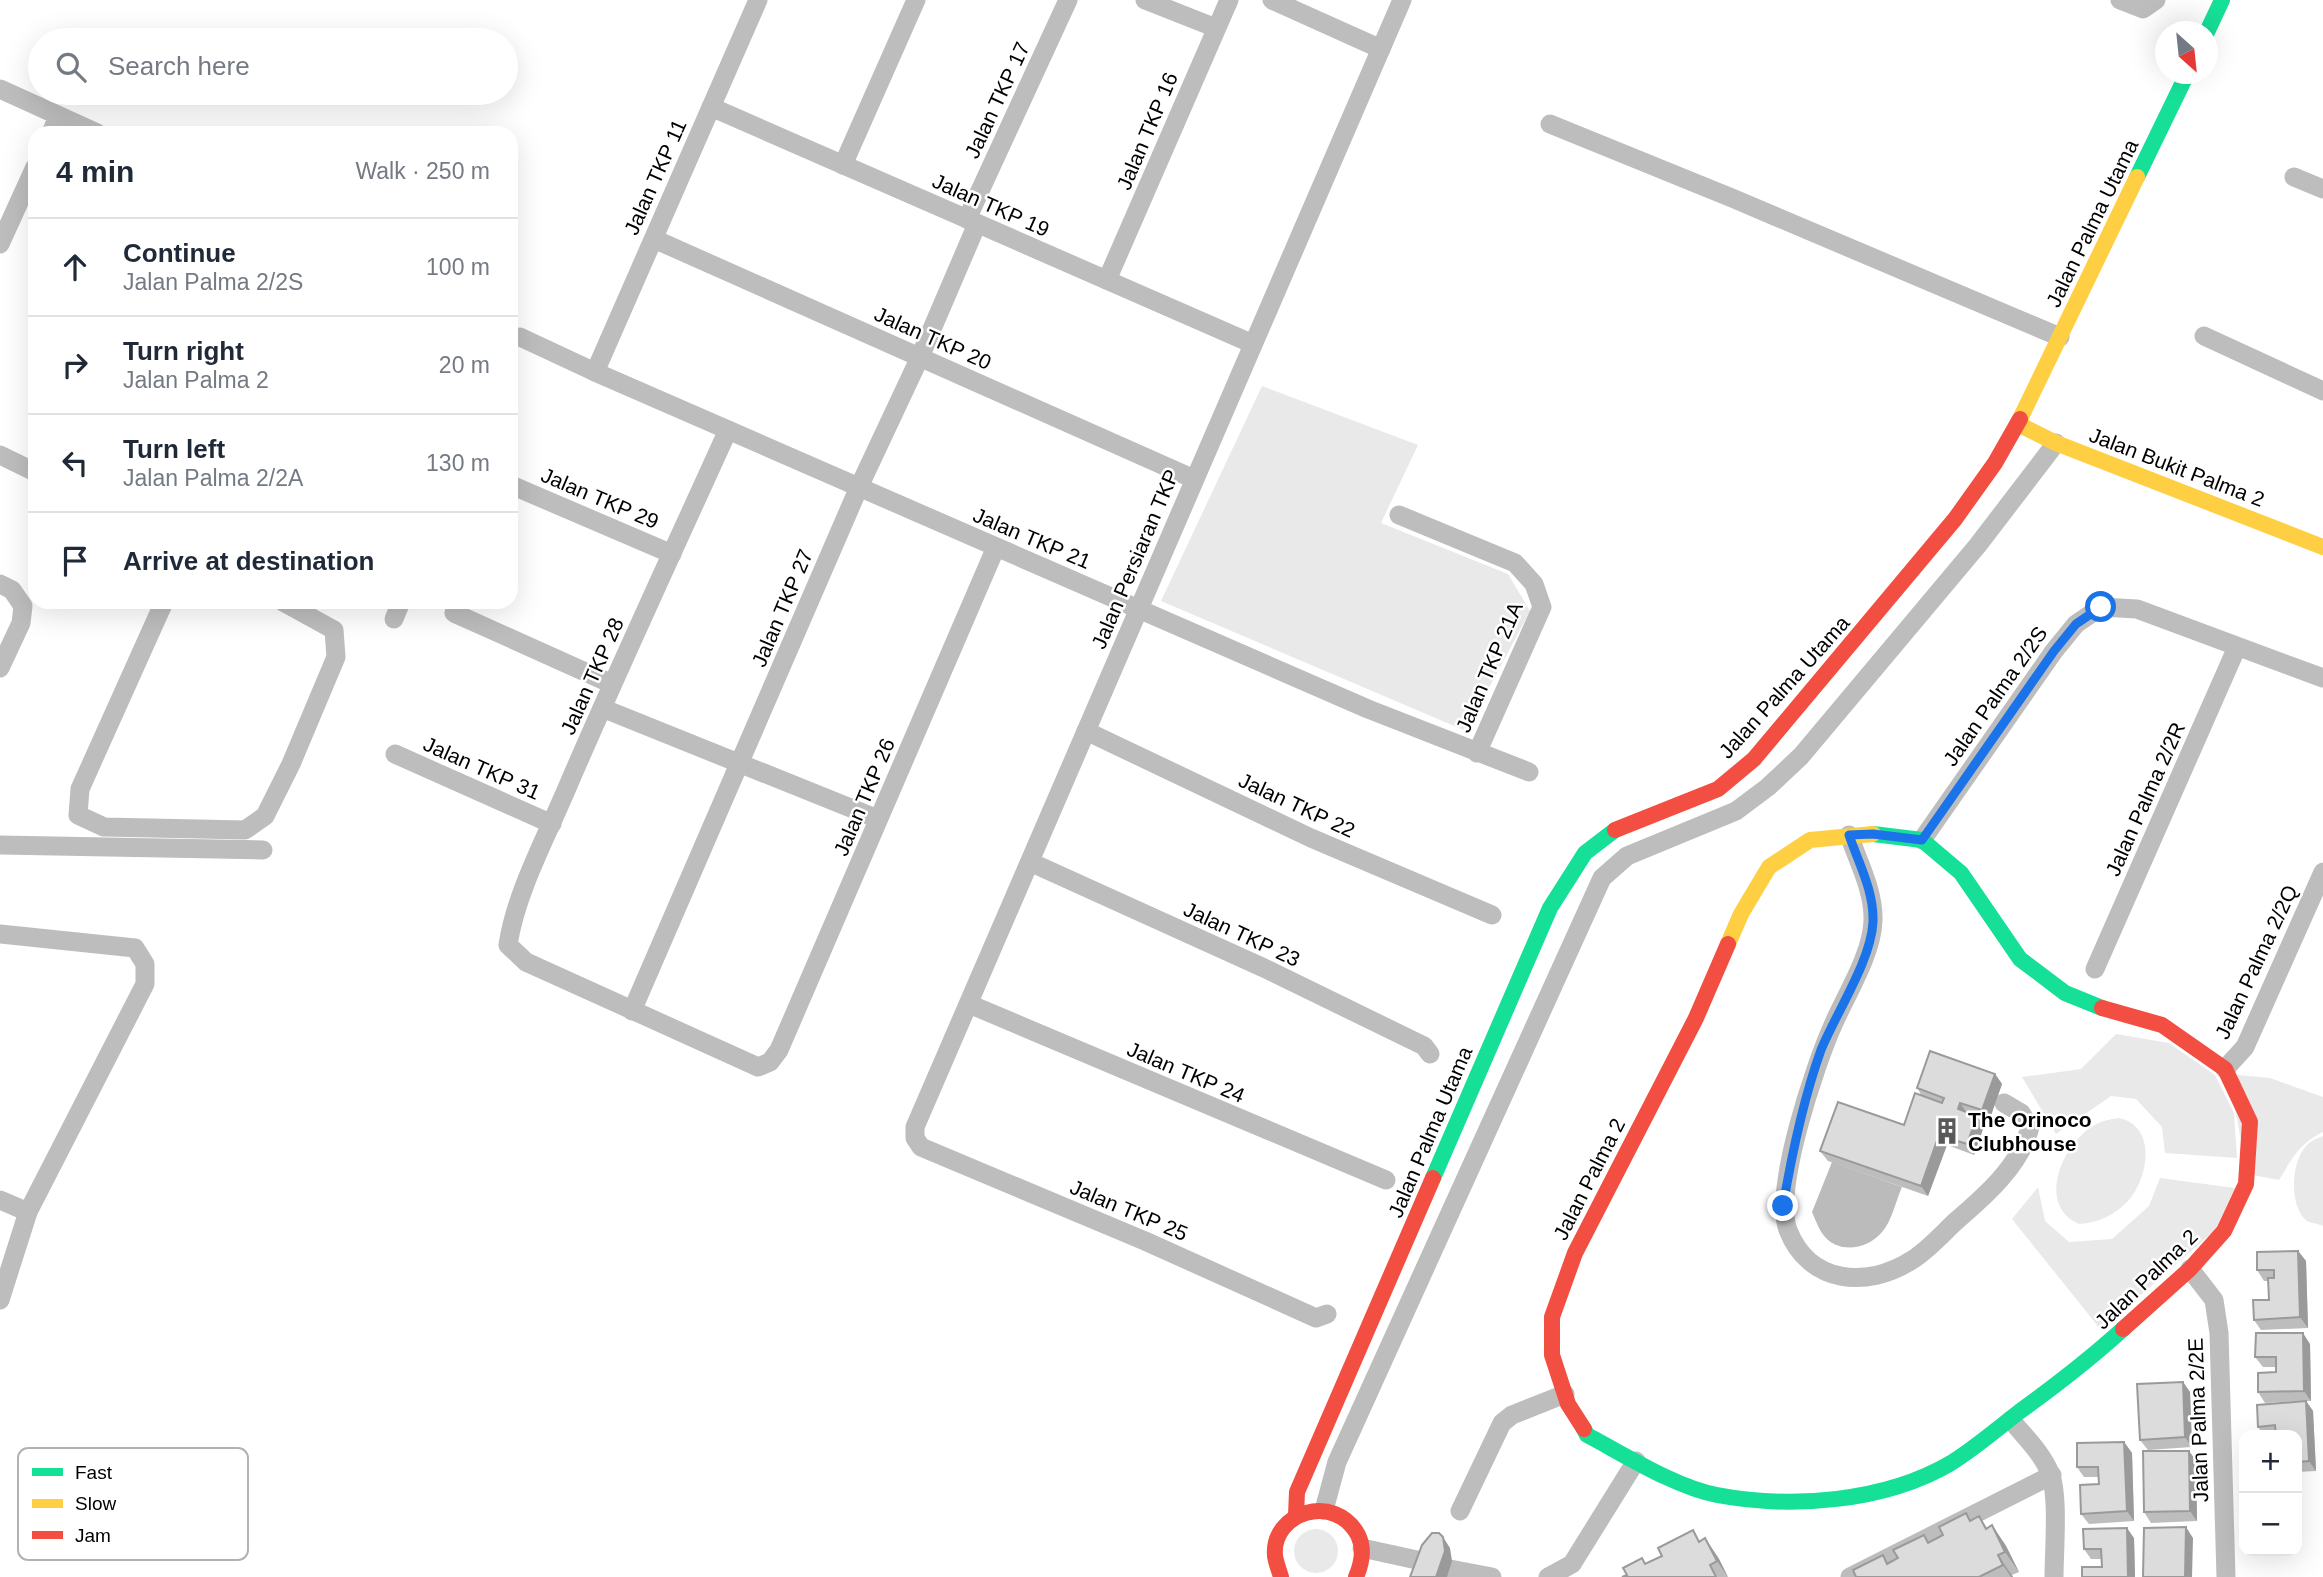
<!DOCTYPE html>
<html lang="en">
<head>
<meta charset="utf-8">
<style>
  body { margin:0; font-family:Helvetica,sans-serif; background:#f2f2f3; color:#1f2937 }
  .controls { position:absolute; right:21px; bottom:21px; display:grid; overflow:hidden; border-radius:14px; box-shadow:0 7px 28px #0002 }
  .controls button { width:63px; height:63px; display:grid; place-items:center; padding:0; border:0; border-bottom:2px solid #e0e1e3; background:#fff; color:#1f2937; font:35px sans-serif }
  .compass { position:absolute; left:2155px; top:21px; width:63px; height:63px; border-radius:50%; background:#fff; box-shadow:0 7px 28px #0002; rotate:153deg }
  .stop { position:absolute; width:21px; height:21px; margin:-16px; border:5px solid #1a73e8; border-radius:50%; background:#fff }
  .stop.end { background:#1a73e8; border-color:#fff; box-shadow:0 2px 7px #0008 }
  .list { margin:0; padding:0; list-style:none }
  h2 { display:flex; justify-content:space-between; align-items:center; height:91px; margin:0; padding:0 28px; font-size:30px }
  h2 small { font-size:23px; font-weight:400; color:#747a83 }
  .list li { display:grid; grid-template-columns:46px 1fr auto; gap:21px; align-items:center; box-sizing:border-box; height:98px; padding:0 28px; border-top:2px solid #e0e1e3 }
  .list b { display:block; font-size:26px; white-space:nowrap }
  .list p { margin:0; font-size:23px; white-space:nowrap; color:#747a83 }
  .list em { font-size:23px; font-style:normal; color:#747a83 }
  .icon { flex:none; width:38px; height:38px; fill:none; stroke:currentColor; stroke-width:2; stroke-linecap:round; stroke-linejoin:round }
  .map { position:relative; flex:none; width:2323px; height:1577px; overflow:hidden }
  .search { position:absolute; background:#fff; box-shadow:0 7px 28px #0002; left:28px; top:28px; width:490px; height:77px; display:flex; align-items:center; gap:18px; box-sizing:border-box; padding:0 24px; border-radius:38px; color:#747a83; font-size:26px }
  .panel { position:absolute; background:#fff; box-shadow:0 7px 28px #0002; left:28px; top:126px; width:490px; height:483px; border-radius:21px }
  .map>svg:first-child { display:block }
</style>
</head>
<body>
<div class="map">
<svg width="2323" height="1577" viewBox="0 0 2323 1577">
  <rect width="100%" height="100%" fill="#fff"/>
  <g fill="#e9e9e9">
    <path d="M1262,386L1418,445L1381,523L1508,574L1530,611L1466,731L1161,601Z"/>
    <path d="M2116,1034L2169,1043L2215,1075L2234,1113L2237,1158L2165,1153L2162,1127L2136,1099L2111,1096L2056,1134L2022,1077L2081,1069Z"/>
    <path d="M2229,1074L2270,1078L2323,1097V1132C2299,1144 2293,1157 2279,1180L2247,1174Z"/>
    <path d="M2119,1118C2157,1126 2149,1178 2128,1201C2115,1215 2097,1223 2079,1224C2036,1205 2062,1145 2093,1126C2101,1121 2110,1119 2119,1118Z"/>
    <path d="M2323,1136V1226C2319,1224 2311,1223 2307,1221C2288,1206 2291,1159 2308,1144C2312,1140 2318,1138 2323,1136Z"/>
    <path d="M2160,1178L2235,1188L2215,1230L2101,1330L2012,1219L2038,1187L2045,1221L2069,1242L2112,1239L2149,1206Z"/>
    <circle cx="1316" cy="1551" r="22"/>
  </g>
  <path fill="#bbb" d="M1832,1162L1902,1187C1896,1200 1892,1221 1882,1232C1868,1249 1840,1254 1825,1237C1819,1230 1816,1221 1812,1212Z"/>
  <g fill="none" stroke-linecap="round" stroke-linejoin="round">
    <g stroke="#bdbdbd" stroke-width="19">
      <path d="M1145,0L1216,28"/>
      <path d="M1272,0L1381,49"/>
      <path d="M2120,0L2143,9L2156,0"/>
      <path d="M0,89L97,133"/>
      <path d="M711,107L1253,344"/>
      <path d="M1550,124L1732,198L2060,337"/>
      <path d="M51,133L58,116"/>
      <path d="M843,165L916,0"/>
      <path d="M2294,177L2323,189"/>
      <path d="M967,219L1068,0"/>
      <path d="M654,239L1194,479"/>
      <path d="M0,244L35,167"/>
      <path d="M1107,280L1229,0"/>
      <path d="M2204,336L2323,391"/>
      <path d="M520,337L595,372L1368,709L1529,772"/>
      <path d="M595,372L758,0"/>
      <path d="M728,430C675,547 621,663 570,781C549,832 516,891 508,945L526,962L758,1067L770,1062L779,1050L996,547"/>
      <path d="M0,455L35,472"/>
      <path d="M511,485L672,554"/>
      <path d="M1399,515L1515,563L1534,584L1542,607L1477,753"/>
      <path d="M0,584L12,590L23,606L21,623L0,668"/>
      <path d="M164,602L80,789L78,815L104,827L245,830L265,816L291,764L336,657L334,630L283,602"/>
      <path d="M454,613L612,684"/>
      <path d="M394,619L401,602"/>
      <path d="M602,708L878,819"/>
      <path d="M1086,731L1311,838L1492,915"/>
      <path d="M395,754L552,824"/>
      <path d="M1849,835C1859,864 1874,891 1873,921C1872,954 1846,995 1833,1025C1815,1065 1773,1190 1788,1230C1809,1284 1867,1289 1912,1260C1928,1250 1942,1234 1956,1221C1984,1197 2021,1165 2030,1127L2021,1113L2004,1103"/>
      <path d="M1922,840L2054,651L2076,624L2101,607L2137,609L2323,678"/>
      <path d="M0,845L263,850"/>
      <path d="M1030,862L1264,968L1424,1046L1430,1054"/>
      <path d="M0,934L135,948L145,964V984L28,1212L0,1300"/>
      <path d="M2095,969L2237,647"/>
      <path d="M969,1004L1386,1180"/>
      <path d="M632,1011L859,487L920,357L977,224"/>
      <path d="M2225,1069L2245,1047L2323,872"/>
      <path d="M0,1200L28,1212"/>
      <path d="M2190,1269L2214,1300L2219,1333L2226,1577"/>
      <path d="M1327,1314L1316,1318L1145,1241L921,1147L915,1138V1127L1402,0"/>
      <path d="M2011,1420C2025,1437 2042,1453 2050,1473C2059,1495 2054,1552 2054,1577"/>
      <path d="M1324,1510L1337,1462L1602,878L1627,856L1736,811L1768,787L1801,756L1978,545L2056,443"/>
      <path d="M1460,1511L1502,1423L1512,1415L1565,1394"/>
      <path d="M1362,1548L1426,1562"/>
      <path d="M1450,1569L1492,1577"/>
      <path d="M1548,1577L1572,1564L1636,1461"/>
      <path d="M1850,1577L2052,1475"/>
    </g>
    <g stroke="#16e098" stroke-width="16">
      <path d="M2207,32L2222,0"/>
      <path d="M2137,177L2187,74"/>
      <path d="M1873,834L1922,840L1961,873L2020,959L2065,993L2102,1008"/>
      <path d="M1433,1178L1550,908L1585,853L1615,830"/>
      <path d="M1584,1429L1587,1435C1625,1455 1675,1487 1717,1495C1791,1509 1885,1502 1951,1463C1975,1448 1997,1429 2019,1412C2055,1386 2090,1359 2123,1329"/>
    </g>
    <g stroke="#ffcf43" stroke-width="16">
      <path d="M2020,419L2137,177"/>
      <path d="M2018,424L2056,443L2323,547"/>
      <path d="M1728,944L1741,914L1769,867L1810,840L1873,834"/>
    </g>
    <g stroke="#f24e42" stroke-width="16">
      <path d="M1615,830L1718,789L1754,759L1955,519L1995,463L2020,419"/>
      <path d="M2102,1008L2162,1025L2225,1069L2250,1122L2246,1184L2224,1231L2190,1269L2123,1329"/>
      <path d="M1584,1429L1568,1404L1552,1355V1317L1575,1253L1696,1018L1728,944"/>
      <path d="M1296,1515L1297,1492L1433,1178"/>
      <path d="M1281,1577C1279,1570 1276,1563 1275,1556C1271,1512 1335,1492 1358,1535C1365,1549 1362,1563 1356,1577"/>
    </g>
  </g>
  <g fill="#bdbdbd">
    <path d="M1995,1074L2002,1084L1989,1121L1977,1116L1984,1126L1974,1155L1947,1145L1928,1196L1828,1161L1820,1151L1904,1125L1922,1096L1917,1088Z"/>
    <path d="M2298,1251L2306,1261L2308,1328L2261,1330L2254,1320L2269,1300L2268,1281H2264L2257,1270Z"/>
    <path d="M2310,1344L2311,1401H2306L2313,1411L2316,1471L2297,1472V1435H2264L2258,1427L2303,1401L2265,1403L2258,1392L2276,1372V1367H2263L2255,1357Z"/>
    <path d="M2183,1382L2190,1392L2192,1447L2148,1450L2140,1440Z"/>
    <path d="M2124,1442L2132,1453L2134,1521L2089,1524L2081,1514L2099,1484L2098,1477H2084L2077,1467Z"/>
    <path d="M2189,1451L2196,1461L2197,1521L2151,1523L2144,1512Z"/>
    <path d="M1966,1513L1971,1520L1979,1516L1987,1528L1992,1525L2006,1546L2019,1572L2012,1575L2013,1577H1856L1898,1558L1924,1535L1929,1542L1943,1535Z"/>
    <path d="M1705,1538L1719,1559L1728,1577H1622L1645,1564Z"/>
    <path d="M2134,1538L2135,1577H2082L2102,1567V1559H2091L2084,1549Z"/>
  </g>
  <g fill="#9a9a9a">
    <path d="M1995,1074L2002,1084L1989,1121L1982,1110Z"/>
    <path d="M1960,1103L1967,1113L1958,1109Z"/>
    <path d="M1977,1116L1984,1126L1974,1155L1967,1144Z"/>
    <path d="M1939,1135L1947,1145L1928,1196L1921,1186Z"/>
    <path d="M2298,1251L2306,1261L2308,1328L2300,1317Z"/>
    <path d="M2303,1333L2310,1344L2311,1401L2304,1391Z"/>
    <path d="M2183,1382L2190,1392L2192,1447L2185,1437Z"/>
    <path d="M2306,1401L2313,1411L2316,1471L2309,1461Z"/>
    <path d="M2124,1442L2132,1453L2134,1521L2127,1511Z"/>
    <path d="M2189,1451L2196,1461L2197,1521L2190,1511Z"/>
    <path d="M1992,1525L2006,1546L2019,1572L2005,1552Z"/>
    <path d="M2186,1527L2193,1538L2192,1577H2185Z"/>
    <path d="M2127,1528L2134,1538L2135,1577H2128Z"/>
    <path d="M1443,1537L1450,1548L1452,1561L1447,1577H1436Z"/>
    <path d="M1705,1538L1719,1559L1728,1577L1717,1561Z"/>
    <path d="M1998,1555L2013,1577H2011L2003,1565Z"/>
  </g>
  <g fill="#dcdcdc" stroke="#9a9a9a" stroke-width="2">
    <path d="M1930,1051L1995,1074L1982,1110L1960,1103L1958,1109L1977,1116L1967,1144L1939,1135L1921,1186L1820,1151L1838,1102L1904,1125L1915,1093L1942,1103L1944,1098L1917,1088Z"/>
    <path d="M2298,1251L2300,1317L2254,1320L2253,1300H2269L2268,1278H2274V1270H2257V1252Z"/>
    <path d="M2256,1333H2303L2304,1391L2258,1392V1373L2276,1372V1357H2255Z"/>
    <path d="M2183,1382L2185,1437L2140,1440L2137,1384Z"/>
    <path d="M2306,1401L2309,1461L2297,1462V1435H2276L2275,1425L2258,1427L2257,1405Z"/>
    <path d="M2124,1442L2127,1511L2081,1514L2080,1485L2099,1484L2098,1467H2077V1443Z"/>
    <path d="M2143,1451H2189L2190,1511L2144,1512Z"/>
    <path d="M1966,1513L1970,1521L1979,1516L1986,1529L1992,1525L2005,1552L1998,1555L2003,1565L1979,1577H1856L1853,1570L1883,1555L1887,1564L1898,1558L1893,1550L1924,1535L1928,1543L1943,1535L1939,1527Z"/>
    <path d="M2186,1527L2185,1577H2143L2144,1528Z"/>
    <path d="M2127,1528L2128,1577H2082V1567H2102L2101,1549H2084L2083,1529Z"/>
    <path d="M1693,1530L1699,1542L1705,1538L1717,1561L1710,1565L1716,1577H1622L1627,1575L1623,1568L1642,1558L1645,1564L1662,1556L1658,1548Z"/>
    <path d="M1432,1533H1439L1443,1537L1445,1551L1436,1577H1410L1422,1545Z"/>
  </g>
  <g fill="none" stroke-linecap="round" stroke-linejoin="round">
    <path stroke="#1a73e8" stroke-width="9" d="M1783,1206C1792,1153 1803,1100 1821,1050C1836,1013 1871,961 1873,922C1874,891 1859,864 1849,835L1873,834L1922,840L2054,651L2076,624L2101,607"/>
  </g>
  <defs>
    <symbol id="building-bare" viewBox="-9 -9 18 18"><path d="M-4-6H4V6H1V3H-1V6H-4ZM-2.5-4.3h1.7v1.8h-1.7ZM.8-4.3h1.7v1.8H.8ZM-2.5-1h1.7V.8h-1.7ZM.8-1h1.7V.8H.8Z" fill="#595959" stroke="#fff" stroke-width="2.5" paint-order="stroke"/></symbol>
  </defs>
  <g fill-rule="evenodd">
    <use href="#building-bare" x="1928" y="1112" width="38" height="38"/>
  </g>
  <g text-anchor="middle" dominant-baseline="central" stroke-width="5" stroke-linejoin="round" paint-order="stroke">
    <g font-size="21" fill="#000" stroke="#fff">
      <text transform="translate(997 100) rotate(-65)">Jalan TKP 17</text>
      <text transform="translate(1147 131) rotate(-67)">Jalan TKP 16</text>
      <text transform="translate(655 177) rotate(-66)">Jalan TKP 11</text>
      <text transform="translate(991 205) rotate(24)">Jalan TKP 19</text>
      <text transform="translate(2092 223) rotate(-64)">Jalan Palma Utama</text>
      <text transform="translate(933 338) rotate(24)">Jalan TKP 20</text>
      <text transform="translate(2177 467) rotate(21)">Jalan Bukit Palma 2</text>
      <text transform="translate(600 498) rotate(23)">Jalan TKP 29</text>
      <text transform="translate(1032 538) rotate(23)">Jalan TKP 21</text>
      <text transform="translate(1135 559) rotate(-67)">Jalan Persiaran TKP</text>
      <text transform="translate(782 608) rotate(-67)">Jalan TKP 27</text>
      <text transform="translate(1489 667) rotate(-67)">Jalan TKP 21A</text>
      <text transform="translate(592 676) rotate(-66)">Jalan TKP 28</text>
      <text transform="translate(1784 687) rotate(-48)">Jalan Palma Utama</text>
      <text transform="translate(1995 696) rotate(-55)">Jalan Palma 2/2S</text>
      <text transform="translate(482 768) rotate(24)">Jalan TKP 31</text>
      <text transform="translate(864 797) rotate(-67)">Jalan TKP 26</text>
      <text transform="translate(2145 799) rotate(-66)">Jalan Palma 2/2R</text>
      <text transform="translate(1297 805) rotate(25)">Jalan TKP 22</text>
      <text transform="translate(1242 934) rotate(25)">Jalan TKP 23</text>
      <text transform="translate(2256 962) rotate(-65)">Jalan Palma 2/2Q</text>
      <text transform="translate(1186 1072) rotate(23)">Jalan TKP 24</text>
      <text transform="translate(1430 1132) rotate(-67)">Jalan Palma Utama</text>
      <text transform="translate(1589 1179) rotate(-63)">Jalan Palma 2</text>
      <text transform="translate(1129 1210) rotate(23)">Jalan TKP 25</text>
      <text transform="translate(2146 1279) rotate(-44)">Jalan Palma 2</text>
      <text transform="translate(2198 1420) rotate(-92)">Jalan Palma 2/2E</text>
    </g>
    <g font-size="21" font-weight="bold" fill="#000" stroke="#fff" text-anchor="start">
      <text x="1968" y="1119">The Orinoco<tspan x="1968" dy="24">Clubhouse</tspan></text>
    </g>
  </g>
  <rect x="18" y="1448" width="230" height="112" rx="10" fill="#fff" stroke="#b2b2b2" stroke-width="2"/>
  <rect x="32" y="1468" width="31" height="8" fill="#16e098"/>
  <rect x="32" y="1499" width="31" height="9" fill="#ffcf43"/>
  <rect x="32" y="1531" width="31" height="8" fill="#f24e42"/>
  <g font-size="19" fill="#000">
    <text x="75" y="1479">Fast</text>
    <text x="75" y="1510">Slow</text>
    <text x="75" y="1542">Jam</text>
  </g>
</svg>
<div class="controls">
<button>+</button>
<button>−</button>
</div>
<svg class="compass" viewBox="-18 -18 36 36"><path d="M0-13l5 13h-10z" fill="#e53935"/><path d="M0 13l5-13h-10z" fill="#747a83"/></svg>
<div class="stop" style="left:2101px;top:607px"></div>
<div class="stop end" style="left:1783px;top:1206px"></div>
<div class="search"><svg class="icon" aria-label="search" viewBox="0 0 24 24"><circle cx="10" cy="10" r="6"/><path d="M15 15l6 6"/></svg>Search here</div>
<section class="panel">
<h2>4 min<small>Walk · 250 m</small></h2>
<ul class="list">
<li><svg class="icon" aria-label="ahead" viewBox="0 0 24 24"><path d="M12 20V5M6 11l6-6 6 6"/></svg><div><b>Continue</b><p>Jalan Palma 2/2S</p></div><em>100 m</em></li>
<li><svg class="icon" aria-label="right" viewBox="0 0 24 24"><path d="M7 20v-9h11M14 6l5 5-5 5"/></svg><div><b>Turn right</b><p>Jalan Palma 2</p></div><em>20 m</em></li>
<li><svg class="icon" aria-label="left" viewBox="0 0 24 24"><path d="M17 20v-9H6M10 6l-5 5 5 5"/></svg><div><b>Turn left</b><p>Jalan Palma 2/2A</p></div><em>130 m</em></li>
<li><svg class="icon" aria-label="arrive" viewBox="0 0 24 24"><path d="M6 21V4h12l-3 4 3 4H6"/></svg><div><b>Arrive at destination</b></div></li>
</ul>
</section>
</div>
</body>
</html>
